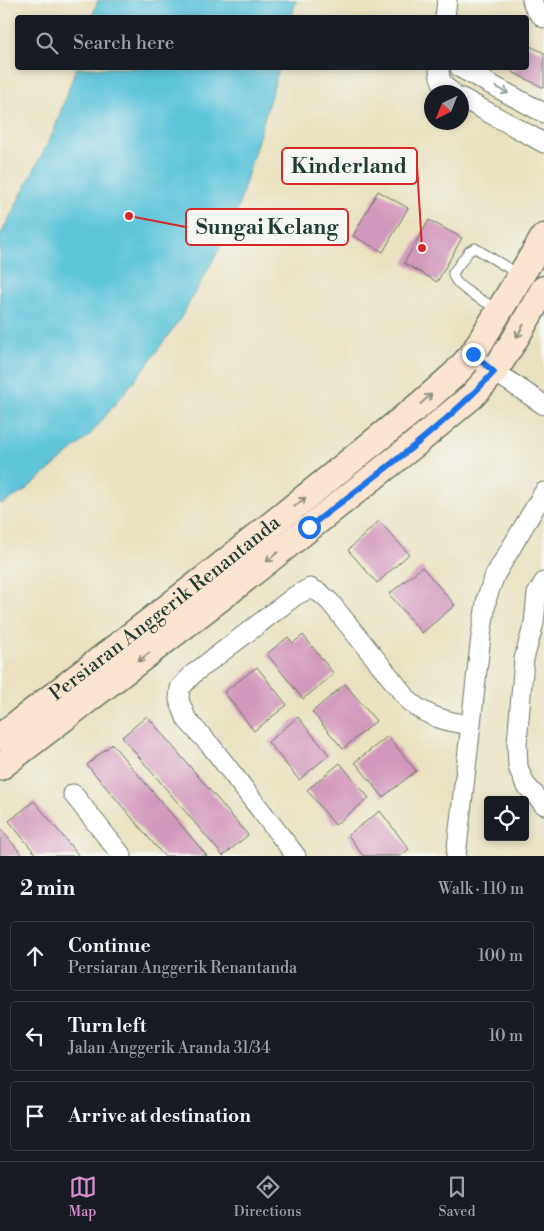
<!DOCTYPE html>
<html lang="en">
<head>
<meta charset="utf-8">
<style>
  body { margin:0; font-family:"Libre Bodoni",serif; background:#20242c; color:#f1f3f6 }
  .controls { position:absolute; right:15px; bottom:15px; display:grid; overflow:hidden; border-radius:5px; box-shadow:0 2px 8px #0003 }
  .controls button { width:45px; height:45px; display:grid; place-items:center; padding:0; border:0; border-bottom:1px solid #363941; background:#171b24; color:#f1f3f6; font:25px sans-serif }
  .compass { position:absolute; left:424px; top:85px; width:45px; height:45px; border-radius:50%; background:#171b24; box-shadow:0 2px 8px #0003; rotate:223deg }
  .stop { position:absolute; width:15px; height:15px; margin:-11px; border:4px solid #1a73e8; border-radius:50%; background:#fff }
  .stop.end { background:#1a73e8; border-color:#fff; box-shadow:0 1px 5px #0008 }
  .list { margin:0; padding:0; list-style:none }
  h2 { display:flex; justify-content:space-between; align-items:center; height:65px; margin:0; padding:0 20px; font-size:21px }
  h2 small { font-size:16px; font-weight:400; color:#9ea1a6 }
  .list li { display:grid; grid-template-columns:32px 1fr auto; gap:15px; align-items:center; box-sizing:border-box; height:70px; margin:0 10px 10px; padding:0 10px; border:1px solid #363941; border-radius:5px }
  .list b { display:block; font-size:19px; white-space:nowrap }
  .list p { margin:0; font-size:16px; white-space:nowrap; color:#9ea1a6 }
  .list em { font-size:16px; font-style:normal; color:#9ea1a6 }
  .icon { flex:none; width:28px; height:28px; fill:none; stroke:currentColor; stroke-width:2; stroke-linecap:round; stroke-linejoin:round }
  .map { position:relative; flex:none; width:544px; height:856px; overflow:hidden }
  .search { position:absolute; background:#171b24; box-shadow:0 2px 8px #0003; left:15px; right:15px; top:15px; height:55px; display:flex; align-items:center; gap:12px; box-sizing:border-box; padding:0 18px; border-radius:5px; color:#9ea1a6; font-size:19px }
  .sheet { height:305px; background:#171b24 }
  nav { display:flex; justify-content:space-around; align-items:center; box-sizing:border-box; height:70px; border-top:1px solid #363941; background:#171b24; font-size:14px; color:#9ea1a6 }
  nav a { display:grid; justify-items:center; gap:2px }
  nav .on { color:#d690ce }
  .map>svg:first-child { display:block }
</style>
</head>
<body>
<div class="map">
<svg width="544" height="856" viewBox="0 0 544 856">
  <rect width="100%" height="100%" fill="#f6f6f2"/>
  <filter id="ink" filterUnits="userSpaceOnUse"><feTurbulence type="fractalNoise" baseFrequency=".02" numOctaves="2"/><feDisplacementMap in="SourceGraphic" scale="10" xChannelSelector="R" yChannelSelector="G"/><feConvolveMatrix kernelMatrix="1 2 1 2 8 2 1 2 1" color-interpolation-filters="sRGB"/></filter>
  <filter id="wash" filterUnits="userSpaceOnUse"><feTurbulence type="fractalNoise" baseFrequency=".0096" numOctaves="4" result="noise"/><feDisplacementMap in="SourceGraphic" scale="20" xChannelSelector="R" yChannelSelector="G"/><feGaussianBlur stdDeviation="1.12" result="paint"/><feColorMatrix in="noise" values="0 0 0 0 0 0 0 0 0 0 0 0 0 0 0 0 0 1.4 0 .05"/><feComposite in="paint" operator="in"/></filter>
  <g filter="url(#wash)">
    <rect width="100%" height="100%" fill="#e9e1bf"/>
    <g fill="#5dc4da" stroke="#3e8087">
      <path d="M98,0H296L292,17H92Z"/>
      <path d="M76,68H279L233,225L180,319L146,366L89,436L23,492L0,505V236L53,133Z"/>
    </g>
    <g id="blocks">
      <g fill="#d298bb">
        <path d="M526,44L544,53V88L512,72L514,68H526Z"/>
        <path d="M378,191L408,208L383,252L353,236Z"/>
        <path d="M429,220L462,238L437,282L404,263Z"/>
        <path d="M379,521L409,554L377,583L348,550Z"/>
        <path d="M422,567L455,605L422,633L389,594Z"/>
        <path d="M303,635L334,674L303,699L267,654L288,637L293,643Z"/>
        <path d="M257,667L287,705L254,731L224,692Z"/>
        <path d="M345,684L376,721L343,749L312,712Z"/>
        <path d="M147,716L248,835L223,856L122,737Z"/>
        <path d="M298,717L329,755L299,780L268,742Z"/>
        <path d="M388,736L416,771L383,797L355,762Z"/>
        <path d="M112,744L152,791L207,856H164L127,812L87,765Z"/>
        <path d="M340,763L369,798L335,825L307,790Z"/>
        <path d="M34,801L44,813L79,856H37L9,821Z"/>
        <path d="M380,811L409,849L400,856H363L348,835Z"/>
        <path d="M0,828L9,839L23,856H0Z"/>
      </g>
    </g>
  </g>
  <g filter="url(#ink)">
    <use href="#blocks" fill-opacity="0" stroke="#667665" stroke-width="1"/>
    <g fill="none" stroke-linecap="round" stroke-linejoin="round">
      <defs>
        <path id="lane" d="M498,309C487,303 452,286 453,273L469,251L475,248L518,274"/>
        <g id="street">
          <path d="M532,0L535,9L544,18"/>
          <path d="M445,18L447,0"/>
          <path d="M439,68C439,79 442,86 452,92"/>
          <path d="M460,68L544,113"/>
          <path d="M462,98L544,143"/>
          <path d="M485,365L544,405"/>
          <path d="M544,582L537,594L534,623L524,659L517,743L518,767L525,784L544,805"/>
          <path d="M73,794L122,856"/>
          <path d="M296,856L211,746L187,720L179,700L180,688L193,674L295,596L310,588L320,593L330,602L410,702C428,717 448,722 471,725"/>
          <path d="M456,856L481,636L487,597L495,575L544,492"/>
        </g>
        <g id="secondary">
          <path id="s1" d="M0,737L212,573L422,403L455,374L473,354L544,237"/>
          <path d="M0,767L227,593L415,444L472,396L494,372L515,339L544,289"/>
        </g>
      </defs>
      <use href="#lane" stroke="#667665" stroke-width="11"/>
      <use href="#street" stroke="#667665" stroke-width="21"/>
      <use href="#secondary" stroke="#667665" stroke-width="29"/>
      <use href="#lane" stroke="#fff" stroke-width="9"/>
      <use href="#street" stroke="#fff" stroke-width="19"/>
      <use href="#secondary" stroke="#fce5d0" stroke-width="26"/>
    </g>
    <defs><path id="oneway-shaft" d="M-6 0H5M1.5-3L5.5 0L1.5 3" fill="none" stroke-width="1.6" stroke-linecap="round" stroke-linejoin="round" transform="scale(1.25)"/></defs>
    <use stroke="#8f9e9a" href="#oneway-shaft" transform="translate(502 90) rotate(29)"/>
    <g stroke="#8e9182">
      <use href="#oneway-shaft" transform="translate(520 331) rotate(120)"/>
      <use href="#oneway-shaft" transform="translate(426 399) rotate(-41)"/>
      <use href="#oneway-shaft" transform="translate(300 502) rotate(-39)"/>
      <use href="#oneway-shaft" transform="translate(272 557) rotate(141)"/>
      <use href="#oneway-shaft" transform="translate(144 657) rotate(142)"/>
    </g>
  </g>
  <g fill="none" stroke-linecap="round" stroke-linejoin="round" filter="url(#ink)">
    <path stroke="#1a73e8" stroke-width="6" d="M309,527C372,478 440,431 494,372L473,354"/>
  </g>
  <g text-anchor="middle" dominant-baseline="central" stroke-width="4" stroke-linejoin="round" paint-order="stroke">
    <g font-size="20" fill="#1f3d34" stroke="#f6f6f2">
      <text stroke="none"><textPath href="#s1" startOffset="209">Persiaran Anggerik Renantanda</textPath></text>
    </g>
  </g>
  <path fill="none" stroke="#d62828" stroke-width="2" d="M422 248L417 166M129 216L186 227"/>
  <g fill="#d62828" stroke="#f6f6f2" stroke-width="2">
    <circle cx="422" cy="248" r="5"/>
    <circle cx="129" cy="216" r="5"/>
  </g>
  <g fill="#f6f6f2" stroke="#d62828" stroke-width="2">
    <rect x="282" y="148" width="135" height="36" rx="5"/>
    <rect x="186" y="209" width="162" height="36" rx="5"/>
  </g>
  <g font-size="21" text-anchor="middle" font-weight="bold" fill="#1f3d34">
    <text x="349" y="173">Kinderland</text>
    <text x="267" y="234">Sungai Kelang</text>
  </g>
</svg>
<div class="controls">
<button><svg class="icon" aria-label="locate" viewBox="0 0 24 24"><circle cx="12" cy="12" r="6"/><path d="M12 2v4M12 18v4M2 12h4M18 12h4"/></svg></button>
</div>
<svg class="compass" viewBox="-18 -18 36 36"><path d="M0-13l5 13h-10z" fill="#e53935"/><path d="M0 13l5-13h-10z" fill="#9ea1a6"/></svg>
<div class="stop" style="left:309px;top:527px"></div>
<div class="stop end" style="left:473px;top:354px"></div>
<div class="search"><svg class="icon" aria-label="search" viewBox="0 0 24 24"><circle cx="10" cy="10" r="6"/><path d="M15 15l6 6"/></svg>Search here</div>
</div>
<section class="sheet">
<h2>2 min<small>Walk · 110 m</small></h2>
<ul class="list">
<li><svg class="icon" aria-label="ahead" viewBox="0 0 24 24"><path d="M12 20V5M6 11l6-6 6 6"/></svg><div><b>Continue</b><p>Persiaran Anggerik Renantanda</p></div><em>100 m</em></li>
<li><svg class="icon" aria-label="left" viewBox="0 0 24 24"><path d="M17 20v-9H6M10 6l-5 5 5 5"/></svg><div><b>Turn left</b><p>Jalan Anggerik Aranda 31/34</p></div><em>10 m</em></li>
<li><svg class="icon" aria-label="arrive" viewBox="0 0 24 24"><path d="M6 21V4h12l-3 4 3 4H6"/></svg><div><b>Arrive at destination</b></div></li>
</ul>
</section>
<nav>
<a class="on"><svg class="icon" aria-label="map" viewBox="0 0 24 24"><path d="M3 6l6-2 6 2 6-2v14l-6 2-6-2-6 2zM9 4v14M15 6v14"/></svg>Map</a>
<a><svg class="icon" aria-label="directions" viewBox="0 0 24 24"><path d="M12 3l9 9-9 9-9-9zM9 14v-3h6M13 9l2 2-2 2"/></svg>Directions</a>
<a><svg class="icon" aria-label="saved" viewBox="0 0 24 24"><path d="M7 4h10v16l-5-4-5 4z"/></svg>Saved</a>
</nav>
</body>
</html>
